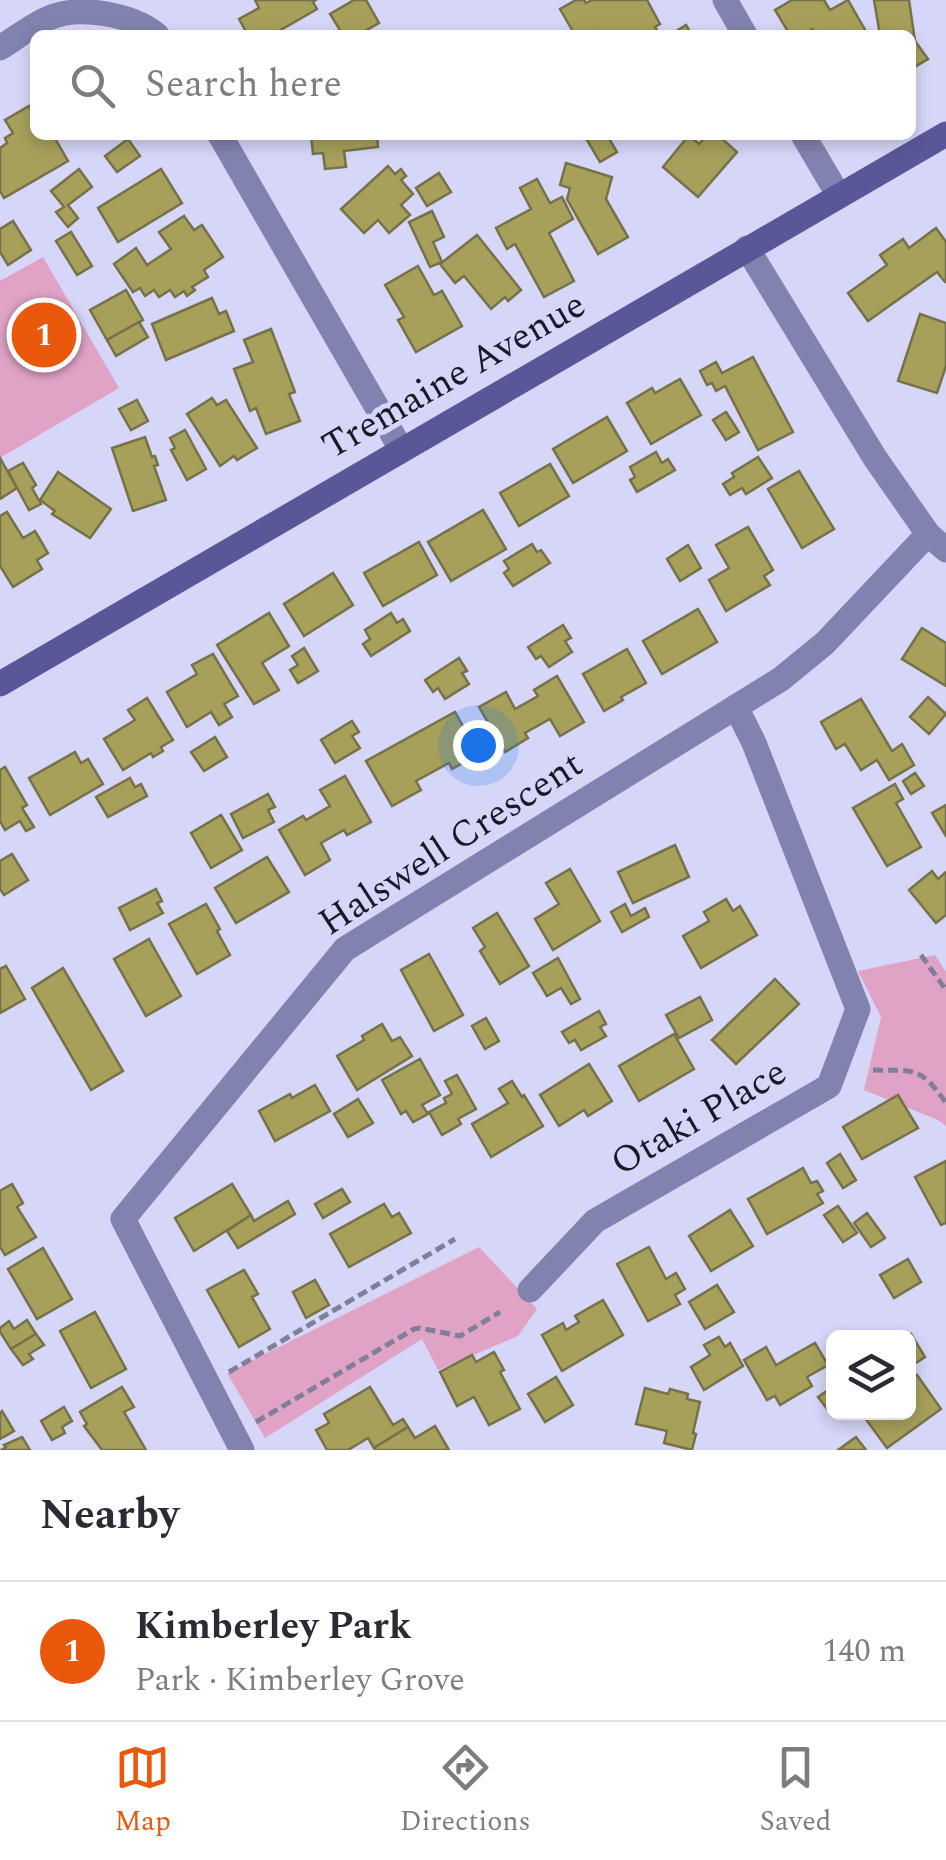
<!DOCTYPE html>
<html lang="en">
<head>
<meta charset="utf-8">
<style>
  body { margin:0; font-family:Spectral,serif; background:#f7f7f7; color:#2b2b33 }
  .controls { position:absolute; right:30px; bottom:30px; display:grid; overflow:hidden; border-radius:15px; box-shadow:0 5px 15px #0003 }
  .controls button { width:90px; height:90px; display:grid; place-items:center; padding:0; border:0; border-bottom:2px solid #e1e1e2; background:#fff; color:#2b2b33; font:50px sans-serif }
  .you { position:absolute; left:478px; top:745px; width:35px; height:35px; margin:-25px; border:8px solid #fff; border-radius:50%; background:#1a73e8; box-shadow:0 0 0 15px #1a73e833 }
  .badge { display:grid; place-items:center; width:65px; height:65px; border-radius:50%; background:#ea580c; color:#fff; font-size:32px; font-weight:700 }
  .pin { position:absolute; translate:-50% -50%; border:5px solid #fff; box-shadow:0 2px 10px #0006 }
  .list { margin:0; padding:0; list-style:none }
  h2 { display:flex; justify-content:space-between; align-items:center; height:130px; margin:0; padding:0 40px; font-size:42px }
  h2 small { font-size:32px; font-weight:400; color:#7c7c81 }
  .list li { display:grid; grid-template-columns:65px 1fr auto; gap:30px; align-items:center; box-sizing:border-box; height:140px; padding:0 40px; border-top:2px solid #e1e1e2 }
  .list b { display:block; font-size:38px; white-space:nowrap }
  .list p { margin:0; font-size:32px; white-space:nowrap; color:#7c7c81 }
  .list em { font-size:32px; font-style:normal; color:#7c7c81 }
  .icon { flex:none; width:55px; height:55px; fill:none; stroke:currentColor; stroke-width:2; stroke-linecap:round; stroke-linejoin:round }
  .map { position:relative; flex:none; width:946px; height:1450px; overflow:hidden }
  .search { position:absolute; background:#fff; box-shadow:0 5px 15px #0003; left:30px; right:30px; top:30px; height:110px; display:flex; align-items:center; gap:25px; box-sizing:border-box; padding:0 35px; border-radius:15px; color:#7c7c81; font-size:38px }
  .sheet { height:270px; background:#fff }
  nav { display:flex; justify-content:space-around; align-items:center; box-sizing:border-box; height:140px; border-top:2px solid #e1e1e2; background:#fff; font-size:28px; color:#7c7c81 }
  nav a { display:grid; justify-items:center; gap:5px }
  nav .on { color:#ea580c }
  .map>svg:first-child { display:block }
</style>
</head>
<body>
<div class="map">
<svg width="946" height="1450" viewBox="0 0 946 1450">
  <rect width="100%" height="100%" fill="#d5d6f8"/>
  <g fill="#e0a3c6">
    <path d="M43,257L119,388L0,458V281Z"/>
    <path d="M935,955L946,972V1126L938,1120L864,1090L881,1017L858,971Z"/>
    <path d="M479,1247L537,1309L518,1336L438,1370L422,1339L265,1438L227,1373Z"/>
  </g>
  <g fill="#a7a05b" stroke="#757249" stroke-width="2.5">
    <path d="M255,0H316L313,2L317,9L272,35H248L239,19L259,8Z"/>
    <path d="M354,0H366L379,23L358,35H343L330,14Z"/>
    <path d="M576,0H584L586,3L592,0H647L660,24L655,27L660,35H599L596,31L590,35H575L560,9Z"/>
    <path d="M792,0H824L830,10L848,0L868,35H816L812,29L803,35H790L775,10Z"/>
    <path d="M874,0H909L915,41L928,59L911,69V35H880Z"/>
    <path d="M686,25L692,35H670Z"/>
    <path d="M29,106L35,116V135H53L68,161L4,198L0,191V148L7,143L5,138L13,133L5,120Z"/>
    <path d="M311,135H377L378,147L344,151L346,167L325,169L323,153L313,154Z"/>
    <path d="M584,135H607L617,152L600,162Z"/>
    <path d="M689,135L699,144L707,135H718L737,152L698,197L663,167Z"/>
    <path d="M128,139L140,156L117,172L105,156Z"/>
    <path d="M566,163L612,177L606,199L628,237L598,254L567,199L570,188L560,185Z"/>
    <path d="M388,166L395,174L401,169L406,176L401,180L413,194L401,205L410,215L389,233L378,220L364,233L341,209Z"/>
    <path d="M79,169L92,187L68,205L78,218L68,227L56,212L64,207L51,191Z"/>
    <path d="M161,169L182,203L118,242L98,208Z"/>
    <path d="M439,173L451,192L427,206L416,188Z"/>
    <path d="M537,179L550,203L562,197L573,219L549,233L574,281L544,297L515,244L507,249L496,228L531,209L520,188Z"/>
    <path d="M432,211L444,237L433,242L442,262L430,267L409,222Z"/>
    <path d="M184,216L194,230L202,225L223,257L204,270L208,277L192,287L195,290L187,296L184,291L175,297L170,290L159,297L154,290L145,296L140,288L133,292L114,264L136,248L147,265L171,249L159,232Z"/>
    <path d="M13,221L31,250L8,265L0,252V229Z"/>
    <path d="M936,228L946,242V281L945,282L937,272L868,321L848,293L887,265L880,255L903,239L909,248Z"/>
    <path d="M71,232L92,266L77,275L56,241Z"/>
    <path d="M477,235L521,290L508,301L505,297L491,309L464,276L455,283L440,264Z"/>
    <path d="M418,266L434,295L442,291L462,326L416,352L398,320L404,317L385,285Z"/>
    <path d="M126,290L143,320L107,340L90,310Z"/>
    <path d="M212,298L219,314L226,311L234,331L166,360L152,324Z"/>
    <path d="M920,314L946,323V366L937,393L898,381Z"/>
    <path d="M139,322L148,337L116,356L107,340Z"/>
    <path d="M271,329L295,392L289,394L300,421L266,434L256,408L250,411L234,369L253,362L244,340Z"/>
    <path d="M753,357L793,432L758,450L725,386L716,391L712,383L707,385L700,371L716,362L722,373Z"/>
    <path d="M680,379L701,415L651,444L627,403L652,388L655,393Z"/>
    <path d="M212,398L217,405L226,400L257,448L237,460L234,456L220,466L187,414Z"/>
    <path d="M137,400L148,421L131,430L119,409Z"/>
    <path d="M726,412L739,432L726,440L713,420Z"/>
    <path d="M607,417L627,451L573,483L553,449Z"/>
    <path d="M185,430L206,469L187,480L171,450L175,448L170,438Z"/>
    <path d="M145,437L152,457L155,456L158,465L154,466L166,500L133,511L112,448Z"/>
    <path d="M656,452L662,463L668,459L675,470L637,492L630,480L635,477L630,467Z"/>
    <path d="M758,457L772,478L746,494L742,488L730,495L723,484L734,477L732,473Z"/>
    <path d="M0,458L17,488L0,499Z"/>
    <path d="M23,463L36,485L32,488L41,504L29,510L8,471Z"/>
    <path d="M550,464L569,496L519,526L500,493Z"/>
    <path d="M799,471L834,529L802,548L768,489Z"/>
    <path d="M58,472L111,509L90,538L52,514L55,511L40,500Z"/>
    <path d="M483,510L506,549L451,581L428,542Z"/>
    <path d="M7,512L23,538L35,531L48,553L37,560L42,569L13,587L0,566V516Z"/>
    <path d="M748,527L773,570L764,576L770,585L726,611L709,580L729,568L716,545Z"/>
    <path d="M419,542L437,575L383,606L364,573Z"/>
    <path d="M532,544L537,552L541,550L550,563L513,586L504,573L509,569L504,561Z"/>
    <path d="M688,545L701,568L680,581L667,559Z"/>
    <path d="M333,573L353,605L304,636L284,604Z"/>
    <path d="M698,609L717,642L662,674L643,641Z"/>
    <path d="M269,613L289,646L262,663L279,690L254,704L217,645Z"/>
    <path d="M391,613L397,623L403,619L410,631L371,656L363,644L370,639L365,630Z"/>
    <path d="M563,625L571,638L565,641L572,652L549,667L541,656L536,659L528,647Z"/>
    <path d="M922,628L946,643V686L902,659Z"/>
    <path d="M304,648L318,671L298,683L290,670L298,665L292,656Z"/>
    <path d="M627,649L646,683L621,697L623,700L604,711L583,674Z"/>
    <path d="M213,654L238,696L224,704L232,717L219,725L211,712L187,727L167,692L197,674L192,665Z"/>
    <path d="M459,658L467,671L462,673L469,684L445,699L438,688L433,692L425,680Z"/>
    <path d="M557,676L584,722L560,736L550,719L525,733L528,738L505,752L479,707L506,692L515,709L538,696L534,690Z"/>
    <path d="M928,697L946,714L929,734L910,717Z"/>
    <path d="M147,698L173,740L161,747L163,751L153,757L151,753L123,770L104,739L135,720L128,710Z"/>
    <path d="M861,699L892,751L902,744L914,765L889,780L877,760L861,770L845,744L836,749L821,722Z"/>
    <path d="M455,712L479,754L452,769L449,763L416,781L421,790L392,806L366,761Z"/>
    <path d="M352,721L359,732L352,736L360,748L335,763L321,740Z"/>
    <path d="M215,737L227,757L204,771L191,752Z"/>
    <path d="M75,752L81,763L88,759L103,784L50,815L29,778Z"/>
    <path d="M5,767L27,805L22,808L34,827L26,831L20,821L5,830L0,821V770Z"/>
    <path d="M915,773L924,786L911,794L903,781Z"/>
    <path d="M345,776L371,822L347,835L344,830L321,843L330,860L305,875L279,830L303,816L306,820L330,806L320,790Z"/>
    <path d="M130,778L135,787L141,784L147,796L108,817L96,797Z"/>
    <path d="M895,784L903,799L896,803L921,847L887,866L853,808Z"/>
    <path d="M268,794L275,807L268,810L274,822L243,838L231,814Z"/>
    <path d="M946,805V836L932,813Z"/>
    <path d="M221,815L242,850L211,868L191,833Z"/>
    <path d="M675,845L689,877L633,903L618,872Z"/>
    <path d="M12,854L28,880L4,895L0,889V861Z"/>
    <path d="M267,857L289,892L236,923L215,888Z"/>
    <path d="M570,869L600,921L553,950L535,919L559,904L546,883Z"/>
    <path d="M932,871L938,879L946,872V915L936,923L909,890Z"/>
    <path d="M156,889L162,901L157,903L163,913L130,930L119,908Z"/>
    <path d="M726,899L733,911L740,906L757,935L701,968L683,936L709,921L704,912Z"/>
    <path d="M206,904L220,929L217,931L230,955L197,974L169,924Z"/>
    <path d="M625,904L631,916L645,908L649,917L622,932L611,912Z"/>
    <path d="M497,913L529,966L500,984L480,951L485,947L473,928Z"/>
    <path d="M149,939L181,996L146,1016L114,959Z"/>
    <path d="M429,954L463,1015L434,1031L401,970Z"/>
    <path d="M558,958L580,999L571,1004L561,988L547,996L533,973Z"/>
    <path d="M6,966L25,999L0,1013V969Z"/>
    <path d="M63,968L123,1071L91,1090L32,988Z"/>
    <path d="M775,979L799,1004L736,1064L712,1040Z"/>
    <path d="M700,997L712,1020L679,1038L666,1015Z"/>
    <path d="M599,1011L606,1024L600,1027L606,1036L581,1050L575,1040L569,1043L562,1032Z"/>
    <path d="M486,1018L499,1041L485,1049L472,1026Z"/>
    <path d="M382,1024L392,1041L400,1037L412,1056L357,1090L337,1056L364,1040L362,1036Z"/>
    <path d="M674,1034L694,1069L639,1101L619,1066Z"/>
    <path d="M420,1059L440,1095L422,1105L428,1114L413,1122L406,1111L401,1114L382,1080Z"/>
    <path d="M589,1064L612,1101L588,1116L584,1110L559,1126L540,1095Z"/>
    <path d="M457,1075L476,1109L458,1119L461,1124L442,1135L429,1112L446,1103L444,1098L452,1094L445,1081Z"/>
    <path d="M512,1081L522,1097L524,1095L543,1126L491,1157L472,1124L508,1103L499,1089Z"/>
    <path d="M315,1085L330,1111L275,1141L259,1111L290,1094L292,1098Z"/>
    <path d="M898,1095L918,1128L862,1159L843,1127Z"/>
    <path d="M358,1099L373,1123L348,1137L334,1114Z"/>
    <path d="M840,1154L856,1180L843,1188L827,1163Z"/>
    <path d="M946,1161V1223L941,1225L915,1177Z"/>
    <path d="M803,1168L811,1183L817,1181L823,1191L817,1194L823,1203L767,1234L748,1199Z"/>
    <path d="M12,1184L23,1203L17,1207L36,1237L5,1255L0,1247V1191Z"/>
    <path d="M232,1184L251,1215L194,1251L175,1218Z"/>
    <path d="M342,1189L350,1202L323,1218L315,1204Z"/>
    <path d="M288,1201L295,1214L238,1248L227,1231L251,1215L254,1221Z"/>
    <path d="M384,1204L392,1217L399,1213L411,1233L349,1267L330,1234Z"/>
    <path d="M838,1206L857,1233L843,1242L824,1215Z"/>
    <path d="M730,1210L753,1246L711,1271L689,1236Z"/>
    <path d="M867,1213L885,1238L871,1247L854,1223Z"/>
    <path d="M649,1247L666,1279L676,1273L685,1289L675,1295L680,1304L648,1321L617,1264Z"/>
    <path d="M43,1248L72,1299L37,1319L8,1269Z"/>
    <path d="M908,1259L921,1282L894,1298L880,1275Z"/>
    <path d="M244,1270L258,1294L252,1297L270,1329L239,1347L207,1290Z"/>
    <path d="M315,1280L329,1305L306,1318L293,1292Z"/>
    <path d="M717,1285L734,1312L705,1329L689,1302Z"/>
    <path d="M603,1300L623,1335L562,1371L542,1335L563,1323L566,1330L579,1322L575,1316Z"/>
    <path d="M95,1312L126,1369L91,1388L60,1331Z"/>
    <path d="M27,1320L36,1334L11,1349L0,1332V1328L9,1321L14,1329Z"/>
    <path d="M36,1334L44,1345L29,1354L33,1359L23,1365L11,1349Z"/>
    <path d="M911,1334L925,1357L908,1368V1338H906Z"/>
    <path d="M719,1337L725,1347L730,1343L743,1366L704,1390L691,1367L710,1355L704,1345Z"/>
    <path d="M815,1343L828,1365L807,1377L812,1386L780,1405L775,1396L767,1400L744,1360L766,1347L776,1365Z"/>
    <path d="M494,1352L504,1370L500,1372L520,1409L489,1425L474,1397L457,1406L440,1372L472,1355L476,1362Z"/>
    <path d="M917,1375L941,1409L887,1448L862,1414L908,1412V1381Z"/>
    <path d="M556,1377L573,1405L545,1422L528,1394Z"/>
    <path d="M834,1386V1409L832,1407L828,1410L818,1397Z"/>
    <path d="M122,1387L134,1407L124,1412L146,1450H102L84,1426L87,1424L80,1412Z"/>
    <path d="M370,1387L393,1425L403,1419L408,1427L374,1448L368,1438L348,1450H327L316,1430L329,1423L324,1414Z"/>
    <path d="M645,1388L668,1394L670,1389L688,1394L687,1399L700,1402L693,1433L696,1434L692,1450L664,1443L667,1431L636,1424Z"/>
    <path d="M64,1407L72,1421L62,1427L65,1433L52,1440L41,1421Z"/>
    <path d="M2,1411L14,1431L0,1439V1413Z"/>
    <path d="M435,1426L449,1450H376L374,1448L408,1427L415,1438Z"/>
    <path d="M22,1437L30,1450H1L6,1447L4,1445Z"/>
    <path d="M856,1437L866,1450H838Z"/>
  </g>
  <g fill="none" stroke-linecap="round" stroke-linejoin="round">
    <g stroke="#7f7f99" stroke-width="5" stroke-dasharray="10 5" stroke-linecap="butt">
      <path d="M921,955L946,990"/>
      <path d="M873,1070C916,1071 920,1066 946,1103"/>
      <path d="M229,1372L455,1239"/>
      <path d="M256,1422L414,1329L420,1328L460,1336L500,1312"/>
    </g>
    <g stroke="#8282b0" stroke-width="25">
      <path d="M725,0L745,35"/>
      <path d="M0,48C16,38 32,25 49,18C79,5 132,14 157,35"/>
      <path d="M220,135L401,449"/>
      <path d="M803,135L839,196"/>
      <path d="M747,248L875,458L928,534L946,550"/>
      <path d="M530,1290L595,1221L829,1086L858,1009L754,743L736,707"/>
      <path d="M242,1450L123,1219L345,949L781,679L825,643L928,534"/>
    </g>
    <path stroke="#5a5798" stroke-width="25" d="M0,684L946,134"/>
  </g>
  <g text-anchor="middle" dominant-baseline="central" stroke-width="10" stroke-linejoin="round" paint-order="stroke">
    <g font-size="38" fill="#191928" stroke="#d5d6f8">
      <text transform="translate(454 376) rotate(-30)">Tremaine Avenue</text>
      <text transform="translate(451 844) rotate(-33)">Halswell Crescent</text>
      <text transform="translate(699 1118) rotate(-30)">Otaki Place</text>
    </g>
  </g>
</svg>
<div class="controls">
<button><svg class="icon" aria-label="layers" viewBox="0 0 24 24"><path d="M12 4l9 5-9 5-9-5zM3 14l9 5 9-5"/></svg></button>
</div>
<div class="you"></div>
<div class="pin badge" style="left:44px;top:335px">1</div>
<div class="search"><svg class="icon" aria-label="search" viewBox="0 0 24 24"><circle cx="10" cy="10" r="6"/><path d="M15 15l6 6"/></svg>Search here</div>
</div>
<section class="sheet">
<h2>Nearby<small></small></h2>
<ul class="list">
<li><span class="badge">1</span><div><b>Kimberley Park</b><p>Park · Kimberley Grove</p></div><em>140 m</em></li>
</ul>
</section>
<nav>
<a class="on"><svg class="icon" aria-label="map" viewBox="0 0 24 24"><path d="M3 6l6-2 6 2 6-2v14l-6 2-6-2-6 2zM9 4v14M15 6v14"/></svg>Map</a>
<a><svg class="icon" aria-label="directions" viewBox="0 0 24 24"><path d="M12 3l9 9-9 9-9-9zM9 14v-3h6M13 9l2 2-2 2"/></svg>Directions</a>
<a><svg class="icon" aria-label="saved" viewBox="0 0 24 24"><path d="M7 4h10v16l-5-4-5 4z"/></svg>Saved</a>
</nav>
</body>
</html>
